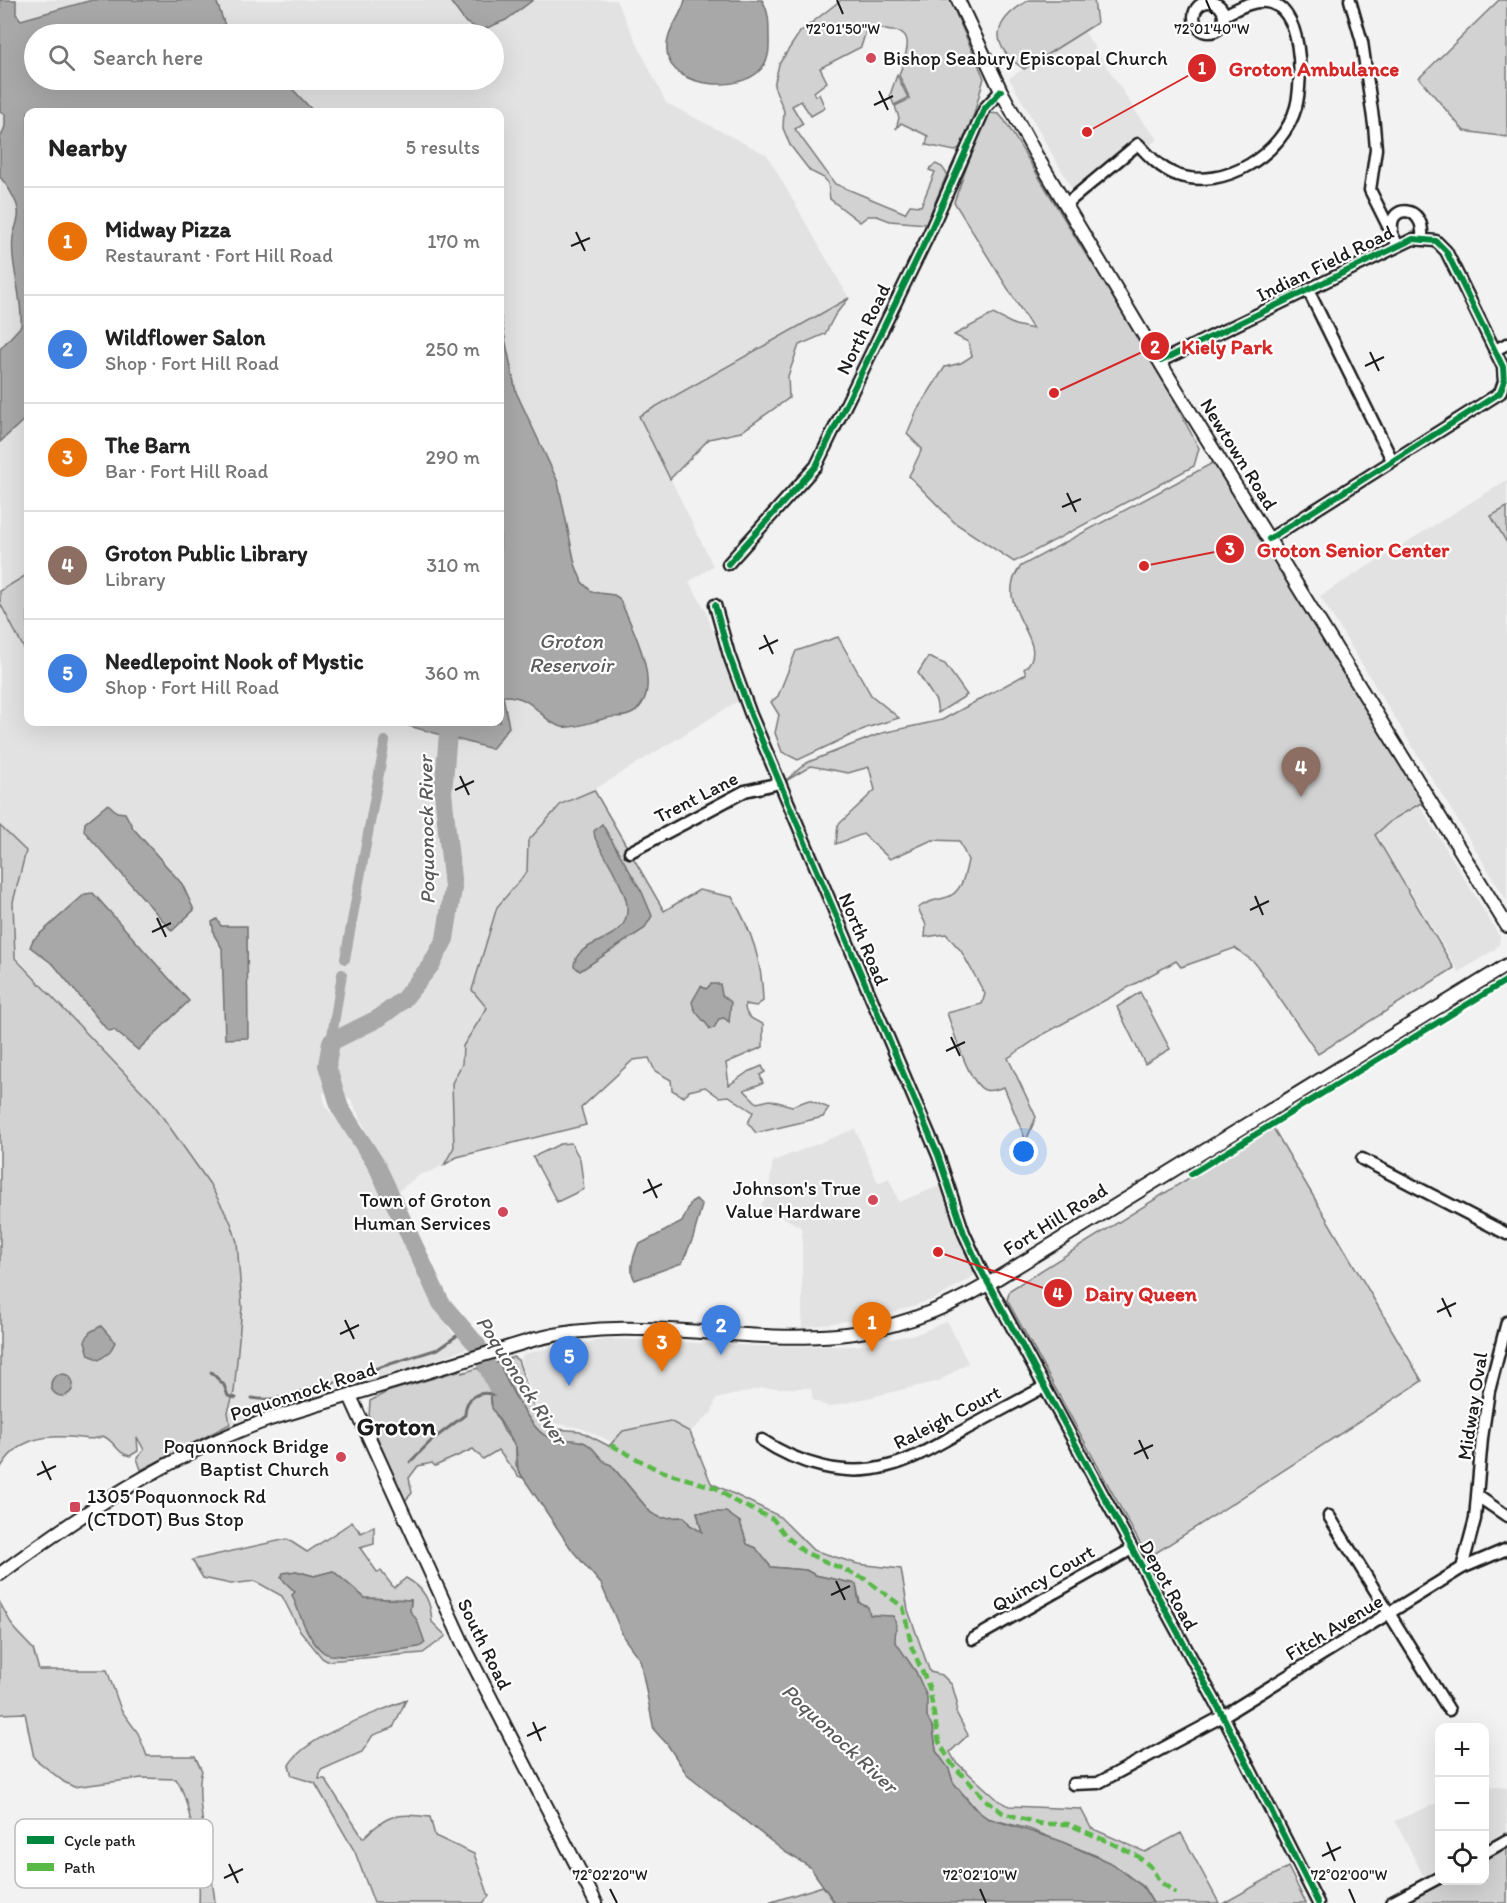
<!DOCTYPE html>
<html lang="en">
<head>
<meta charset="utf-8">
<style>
  body { margin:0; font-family:Itim,sans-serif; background:#f6f6f6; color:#222 }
  .controls { position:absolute; right:18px; bottom:18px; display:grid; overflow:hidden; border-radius:12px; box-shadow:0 6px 24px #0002 }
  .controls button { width:54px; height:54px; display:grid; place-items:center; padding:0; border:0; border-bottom:2px solid #e0e0e0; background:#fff; color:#222; font:30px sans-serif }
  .you { position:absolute; left:1024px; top:1152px; width:21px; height:21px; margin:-15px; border:4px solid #fff; border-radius:50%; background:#1a73e8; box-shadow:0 0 0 9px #1a73e833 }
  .badge { display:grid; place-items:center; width:39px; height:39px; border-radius:50%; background:#b45309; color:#fff; font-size:20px; font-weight:700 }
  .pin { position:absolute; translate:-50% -50px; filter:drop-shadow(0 2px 3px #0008) }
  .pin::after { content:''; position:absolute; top:32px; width:21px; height:18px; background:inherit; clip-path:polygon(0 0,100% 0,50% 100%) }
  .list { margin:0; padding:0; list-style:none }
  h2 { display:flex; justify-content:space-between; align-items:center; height:78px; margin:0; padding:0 24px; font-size:26px }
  h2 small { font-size:20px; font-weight:400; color:#767676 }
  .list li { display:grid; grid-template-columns:39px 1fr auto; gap:18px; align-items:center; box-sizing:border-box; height:108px; padding:0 24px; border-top:2px solid #e0e0e0 }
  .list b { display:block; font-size:22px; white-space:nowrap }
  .list p { margin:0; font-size:20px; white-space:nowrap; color:#767676 }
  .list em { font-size:20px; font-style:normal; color:#767676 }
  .icon { flex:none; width:33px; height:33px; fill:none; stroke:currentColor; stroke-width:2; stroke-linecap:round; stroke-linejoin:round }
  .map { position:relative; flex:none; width:1507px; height:1903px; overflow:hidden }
  .search { position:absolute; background:#fff; box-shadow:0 6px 24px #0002; left:24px; top:24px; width:480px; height:66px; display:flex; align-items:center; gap:15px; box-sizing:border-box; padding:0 21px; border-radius:33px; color:#767676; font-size:22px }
  .panel { position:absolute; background:#fff; box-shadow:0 6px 24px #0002; left:24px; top:108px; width:480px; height:618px; border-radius:12px }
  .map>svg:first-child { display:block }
</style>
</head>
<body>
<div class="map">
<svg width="1507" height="1903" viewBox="0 0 1507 1903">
  <rect width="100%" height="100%" fill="#f2f2f2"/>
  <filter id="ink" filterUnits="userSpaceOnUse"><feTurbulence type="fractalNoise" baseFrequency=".0167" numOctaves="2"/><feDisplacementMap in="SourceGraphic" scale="12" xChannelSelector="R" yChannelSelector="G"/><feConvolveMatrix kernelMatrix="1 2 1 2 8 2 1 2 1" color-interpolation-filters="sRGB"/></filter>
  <g filter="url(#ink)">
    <g fill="#e2e2e2" fill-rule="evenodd">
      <path d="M0,0H616L666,103L767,155L849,298L640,416L713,566L689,582L705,609L738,701L594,790L674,928L561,1039L586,1125L457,1157L432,1171L419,1175L396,1193L351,1099L323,1093L325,1106L360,1148L390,1216L451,1332L470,1347L416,1367L230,1424L228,1412L234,1392L242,1307L237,1242L231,1223L209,1183L152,1102L0,940ZM34,34H494V80H34ZM28,112H500V722H28Z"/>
      <path d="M1084,31L1142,121L1158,139L1080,203L1009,78Z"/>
      <path d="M1507,480V901L1320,596Z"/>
      <path d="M1419,804L1500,937L1499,944L1494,950L1459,972L1374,831Z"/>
      <path d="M855,1129L878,1183L889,1178L899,1202L942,1185L977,1274L937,1298L885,1315L802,1328V1228L761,1205L768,1193L773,1161Z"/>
      <path d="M947,1321L968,1363L939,1381L829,1407L813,1400L811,1388H761L716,1399L712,1412L690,1432L670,1421L612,1442L581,1428L552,1423L543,1417L536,1405L520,1360L524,1354L545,1349L611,1339L758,1346H856L920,1333Z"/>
      <path d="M1485,1786L1507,1788V1831L1485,1844Z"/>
      <path d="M1439,1802V1868L1424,1877L1395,1821Z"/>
    </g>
    <g fill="#d2d2d2" stroke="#777" stroke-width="1.5" fill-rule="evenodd">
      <path d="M841,0H950L984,78L974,114L960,147L955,151L926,145L928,136L901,123L896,129L899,118L895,106L910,99L899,75C904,60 918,30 892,31C884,31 876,25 868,25L861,47L820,68L827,82L814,92L816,96L819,94L825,108L811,116L801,101L792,106L803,124L795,129L835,184L905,213L910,205L921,206L935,172L929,170L931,167L936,164L942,167L947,174L926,224L890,221L877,216H868L860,222L830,199L828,183L824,178L810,171L790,145L783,128L784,111L774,86L779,64L800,32Z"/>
      <path d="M1029,0H1094L1097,23L1024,69C988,45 992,21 1029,0Z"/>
      <path d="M1499,0H1507V137L1464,131L1419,78Z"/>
      <path d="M897,75L908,98L894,105L890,95Z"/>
      <path d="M990,113L999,114L1005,121L1086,255L1091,252L1185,402L1177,407L1199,448L1194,466L1014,562L955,523L909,476L922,449L907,434L917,410L945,367L961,363L972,356L968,342L954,335L993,314L1015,325L1033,329L954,202L984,119Z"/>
      <path d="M849,298L835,315L825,334L799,345L788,376L789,398L741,432L709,439L670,479L639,416Z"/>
      <path d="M1220,459L1423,801V805L1421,803L1392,820L1375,835L1454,968L1318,1054L1255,963L1235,948L1181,967L1176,961L1044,1034L1008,1058L1036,1117L1026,1141L1004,1087C997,1089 992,1092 985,1090C969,1085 953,1029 947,1013L982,1004L985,994L961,951L946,934L925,937L926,925L918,908C928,901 933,901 944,898C962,895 965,874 968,860L959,841L932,840L890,859L863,834L836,844L838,825L875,790L869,767L848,773L811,766L784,782L806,763L882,733L942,720L1026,674L1024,669C1056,643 988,607 1021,566Z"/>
      <path d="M1507,507V543L1491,516Z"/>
      <path d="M28,574V656L0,603V591Z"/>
      <path d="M838,637L871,695L899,718L866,728L798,760L782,752L775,733L779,715L771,702L778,696L796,651Z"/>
      <path d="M928,657L945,664L967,695L938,713L936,701L918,673Z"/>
      <path d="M594,790L664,911L699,890L732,897C752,931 762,961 763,1001L756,1006L745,1004C744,1016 753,1020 763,1024V1047L726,1063L729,1085L748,1072L762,1066L765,1072L760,1075L763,1083L744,1090L757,1103L770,1100L792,1106L809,1100L829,1108L823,1117L756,1133L748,1123L753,1112L729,1096L719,1097L705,1087L689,1091L684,1097L672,1090L671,1080L655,1071L649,1058L633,1060L581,1108L586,1125L457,1157L444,1165L454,1147L452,1083L462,1064L463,1046L487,1008L472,990L497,907L527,872L528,841L561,804Z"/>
      <path d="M0,826L26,851L13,902L15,958L152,1102L209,1183L231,1223L237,1242L242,1307L234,1392L228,1412L230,1424L141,1470L137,1458L144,1450L137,1437L138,1451L130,1456C116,1453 115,1441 103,1436C93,1440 90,1439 81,1438C46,1434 18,1437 0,1469Z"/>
      <path d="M1140,992L1170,1049L1145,1064L1117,1007Z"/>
      <path d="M1272,1126L1422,1381L1148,1558L1007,1300L1010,1290Z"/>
      <path d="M571,1143L580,1159L584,1189L557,1202L533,1157L560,1144Z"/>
      <path d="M513,1357L518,1360L535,1410L545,1423L556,1429L580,1431L609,1446L623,1431L670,1421L690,1432L711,1483L779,1516L813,1550L858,1564L901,1569L908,1610L930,1672L942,1675L952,1685L957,1702L956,1712L968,1735L950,1752L955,1761L998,1800L1009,1806L1081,1809L1091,1828L1145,1852L1181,1833L1219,1903H1153L1143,1886L1097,1856L1029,1829L987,1818L980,1814L953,1782L949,1769L936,1751L934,1734L927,1717L925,1694L916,1672L894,1641L896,1627L886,1616L870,1615L860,1603L856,1584L815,1575L806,1570L771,1567L753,1547L747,1544L740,1522C727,1515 712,1511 697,1512L702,1533L690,1525L684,1517L661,1518L651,1513L611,1465L605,1463L585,1443L547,1437L538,1431L531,1424L501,1369L500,1362Z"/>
      <path d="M478,1368L490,1382L491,1404L504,1431L516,1447V1465L523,1478L518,1476L498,1450L483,1459L473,1449L435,1466L432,1463L418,1466L409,1478L412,1493L404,1502L369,1417L370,1401L387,1392L461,1370L462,1373Z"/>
      <path d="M352,1522L361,1533L374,1526V1544L360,1548L377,1572L381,1571L394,1588L406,1578C424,1588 431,1601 432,1622L446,1636L423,1653L327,1661L322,1658L299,1629L282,1596L255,1581L231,1584L203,1578L192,1560L287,1539L307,1552ZM296,1571L314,1576L333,1571L365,1598L411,1600L410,1611L422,1645L339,1656L295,1593Z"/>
      <path d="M0,1603L15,1630L33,1649L39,1670H107L121,1710L138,1733L147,1756H195L202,1771C193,1794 213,1873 215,1903H199C201,1878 191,1798 176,1779L142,1778L74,1787L64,1782L34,1758L25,1713L0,1714Z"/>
      <path d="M406,1700L393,1728L373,1735L362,1752L321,1770L319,1779H325L363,1838C388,1814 395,1813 430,1817L435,1836L474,1854L489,1896L483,1903H374L355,1852L315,1783L292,1776L289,1765C307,1735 373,1715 406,1700Z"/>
      <path d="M1507,1847V1903H1405L1446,1881L1484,1880L1485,1859Z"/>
      <path d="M1288,1867L1306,1903H1224Z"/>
      <path d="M823,1886L835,1903H768Z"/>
    </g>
    <g fill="#a8a8a8" stroke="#707070" stroke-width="1.5">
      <path d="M0,0H16V14L21,20L92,0H216L228,34H34V80H284L314,112H28V416L0,442V349L21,326C23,297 10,266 13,237C15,225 21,218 17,205C13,195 7,185 0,177V140L5,126V114L0,112Z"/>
      <path d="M449,0H533L506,20L482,30L466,23Z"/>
      <path d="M685,0H762C769,12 769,22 769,36C769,45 770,55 765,63C750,95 670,90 667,52C665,31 681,18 685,0Z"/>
      <path d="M500,314L516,392L558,482L575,564L582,582L592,592L614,595L619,598C631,625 667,691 633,713C623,719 617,715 607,718C594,721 575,729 562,727C539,721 536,695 503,696L509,727L492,749L405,725L404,722H500Z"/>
      <path d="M108,804L117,812L125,813L133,828L182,884L194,910L172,931L84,831L85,823Z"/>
      <path d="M602,824L642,892L652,916L644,929L580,971L574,966C576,935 636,946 626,900C621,880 605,857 595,838L594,831Z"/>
      <path d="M93,893L189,1001L138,1050L114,1030L108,1031L54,965L30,947L33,940L85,894Z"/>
      <path d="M217,919L221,926H247L248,1038L225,1039L222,948L214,935L212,922Z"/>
      <path d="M711,984H720L722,995L731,1002L729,1022L724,1018L719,1019L714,1028L710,1029C704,1019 694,1014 692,1002L701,986L706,989Z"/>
      <path d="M696,1199L702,1205L693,1238L682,1263L635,1280C628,1270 634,1255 638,1245L682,1222L691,1202Z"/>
      <path d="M101,1326L115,1342L110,1352L99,1360L89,1355L85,1341L90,1332Z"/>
      <path d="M500,1362C503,1377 531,1429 546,1436C558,1442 576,1437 587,1444C597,1450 600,1462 611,1465L651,1513L661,1518L684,1517L690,1525L702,1532L697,1512H726L740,1522L747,1544L756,1548L771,1567L806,1570L815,1575L856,1584L859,1603L868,1607L870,1615L893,1616L896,1623L895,1641L916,1672L927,1697V1717L933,1728L936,1751L949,1769L953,1782L973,1807L987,1818L1058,1840L1113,1864L1143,1887L1153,1903H835L810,1867L785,1852L688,1776L667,1744L654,1730L640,1660L624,1638L601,1584L572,1550L518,1470L516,1447L492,1408L490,1382L478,1368Z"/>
      <circle cx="62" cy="1385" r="11"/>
      <path d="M296,1571L314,1576L333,1571L365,1598L411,1600L410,1611L417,1620L425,1643L419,1647C401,1649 335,1662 323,1652C307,1639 300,1614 292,1595L295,1592L281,1578L283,1573Z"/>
    </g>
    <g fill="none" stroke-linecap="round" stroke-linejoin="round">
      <g stroke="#707070" stroke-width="3">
        <path d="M211,1372L224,1385L228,1396L236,1398"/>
        <path d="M355,1375L438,1349L465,1330"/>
        <path d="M252,1398C285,1404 304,1387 335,1382"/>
        <path d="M410,1462L431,1441L465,1415C465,1397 479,1390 495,1395"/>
      </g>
      <g stroke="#a8a8a8" stroke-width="10">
        <path d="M345,959L385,741"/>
        <path d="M331,1042L342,974"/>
      </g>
      <path stroke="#a8a8a8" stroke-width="18" d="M449,722L443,792L453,888L445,939L431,965L403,1000L379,1018L331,1042L327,1065L340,1108L377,1166L441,1303L477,1345L497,1387"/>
      <defs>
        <g id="minor">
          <path d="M1350,0L1362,42L1374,125L1376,149L1370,190L1398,246"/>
          <circle cx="1209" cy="17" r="15"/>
          <path d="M1066,204L1138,144C1149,156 1161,169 1177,175C1224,191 1283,154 1296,107C1303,80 1303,7 1267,2C1252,0 1237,9 1224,15"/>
          <path d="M1392,229C1389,204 1425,204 1422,238"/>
          <path d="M1308,290L1392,460"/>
          <path d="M1495,350L1507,344"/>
          <path d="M1161,361L1413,239L1436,241L1446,251L1503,367L1504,382L1500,393L1269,539"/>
          <path d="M728,564L816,466L928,236L985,108L1001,91"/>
          <path d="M715,605L729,655L751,715L938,1155L964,1233L981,1270L1223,1716L1318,1903"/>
          <path d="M630,852L745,791L780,783"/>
          <path d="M1362,1159L1507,1234"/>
          <path d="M762,1440C798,1464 845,1478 888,1466C912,1460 933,1447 955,1435C985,1419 1014,1403 1044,1387"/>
          <path d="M1479,1497L1507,1516"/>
          <path d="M1329,1516L1449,1710"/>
          <path d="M1462,1568L1475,1519L1482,1438L1489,1391L1507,1322"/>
          <path d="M973,1639L1130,1550"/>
          <path d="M1073,1784L1098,1783L1223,1716L1462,1568L1507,1549"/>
          <path d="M1484,1853L1507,1840"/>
          <path d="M1391,1903L1440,1877"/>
        </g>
        <g id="major">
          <path d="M958,0L1001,91L1036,155L1173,384L1507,926"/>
          <path d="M350,1396L464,1646L596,1903"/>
          <path d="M0,1574C83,1512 171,1454 270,1419L536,1339C636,1314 736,1344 837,1335C891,1330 942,1311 988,1284L1507,965"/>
        </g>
      </defs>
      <use href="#minor" stroke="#1c1c1c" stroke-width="15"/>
      <use href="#major" stroke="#1c1c1c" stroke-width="16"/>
      <use href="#minor" stroke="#fff" stroke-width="10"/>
      <use href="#major" stroke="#fff" stroke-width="12"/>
      <path stroke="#58b947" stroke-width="4.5" stroke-dasharray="9 4.5" stroke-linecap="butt" d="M611,1445L658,1470L716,1488L734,1501L773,1519L786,1536L804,1552L865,1579L903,1607L912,1648L929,1687L939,1742L951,1763L987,1801L1003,1813L1041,1824H1068L1109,1842L1139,1857L1152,1868L1159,1881L1176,1893"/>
      <defs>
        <g id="cycleway">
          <path d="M1161,361L1413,239L1436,241L1446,251L1503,367L1504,382L1500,393L1269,539"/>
          <path d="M728,564L816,466L928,236L985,108L1001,91"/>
          <path d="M715,605L729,655L751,715L938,1155L964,1233L981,1270L1223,1716L1318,1903"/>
          <path d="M1191,1174L1507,980"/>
        </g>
      </defs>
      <use href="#cycleway" stroke="#fff" stroke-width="10"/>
      <use href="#cycleway" stroke="#00873e" stroke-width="6"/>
    </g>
  </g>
  <path fill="none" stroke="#1c1c1c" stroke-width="2" d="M837,0L843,14M1206,0L1212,14M879,91L888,110M874,105L893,96M576,232L585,251M571,246L590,238M1370,352L1379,371M1365,366L1384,357M1067,493L1076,512M1062,507L1081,499M764,635L773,654M759,649L778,640M460,776L469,795M455,790L474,781M1255,896L1263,915M1250,910L1269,901M157,918L166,937M152,932L171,923M951,1037L960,1056M946,1051L965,1042M648,1179L657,1198M643,1193L662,1184M1442,1298L1451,1317M1437,1312L1456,1303M345,1320L354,1339M340,1334L359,1325M1139,1440L1148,1459M1134,1454L1153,1445M42,1461L51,1480M37,1475L56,1466M836,1581L845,1600M831,1595L850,1586M533,1722L541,1741M527,1736L546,1727M1327,1842L1335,1861M1322,1856L1341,1847M229,1864L238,1883M224,1878L243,1869M610,1889L617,1903M980,1889L986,1903M1349,1889L1355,1903"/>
  <g fill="#d1495b" stroke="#fff" stroke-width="2">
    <circle cx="871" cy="58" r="6"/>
    <circle cx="873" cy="1200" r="6"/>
    <circle cx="503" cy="1212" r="6"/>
    <circle cx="341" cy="1457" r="6"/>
    <rect x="69" y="1501" width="12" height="12" rx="3"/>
  </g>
  <g text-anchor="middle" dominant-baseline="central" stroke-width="4.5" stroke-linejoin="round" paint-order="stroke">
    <g font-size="20" fill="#1c1c1c" stroke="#fff" text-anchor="end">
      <text x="883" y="58" text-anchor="start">Bishop Seabury Episcopal Church</text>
      <text x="861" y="1188">Johnson's True<tspan x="861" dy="23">Value Hardware</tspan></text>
      <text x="491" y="1200">Town of Groton<tspan x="491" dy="23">Human Services</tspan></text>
      <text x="329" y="1446">Poquonnock Bridge<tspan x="329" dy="23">Baptist Church</tspan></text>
      <text x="87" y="1496" text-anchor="start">1305 Poquonnock Rd<tspan x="87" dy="23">(CTDOT) Bus Stop</tspan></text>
    </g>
    <g font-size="20" fill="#1c1c1c" stroke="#fff">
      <text transform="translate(1325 263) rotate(-26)">Indian Field Road</text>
      <text transform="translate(863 329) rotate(-64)">North Road</text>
      <text transform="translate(1239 454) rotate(58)">Newtown Road</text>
      <text transform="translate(696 797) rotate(-27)">Trent Lane</text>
      <text transform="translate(864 939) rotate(67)">North Road</text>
      <text transform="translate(1055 1219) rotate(-32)">Fort Hill Road</text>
      <text transform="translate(303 1391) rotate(-18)">Poquonnock Road</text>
      <text transform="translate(1472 1406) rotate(-81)">Midway Oval</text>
      <text transform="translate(947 1417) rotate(-27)">Raleigh Court</text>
      <text transform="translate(1043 1578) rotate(-30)">Quincy Court</text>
      <text transform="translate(1169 1585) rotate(61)">Depot Road</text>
      <text transform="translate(1334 1627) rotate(-31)">Fitch Avenue</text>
      <text transform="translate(485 1644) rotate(64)">South Road</text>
    </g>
    <g font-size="21" font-style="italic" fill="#5b5b5b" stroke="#fff">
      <text x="571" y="640">Groton<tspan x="571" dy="24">Reservoir</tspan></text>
      <text transform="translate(426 830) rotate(-91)">Poquonock River</text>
      <text transform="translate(522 1380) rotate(57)">Poquonock River</text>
      <text transform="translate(840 1738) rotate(43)">Poquonock River</text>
    </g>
    <g font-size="26" font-weight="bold" fill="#1c1c1c" stroke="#fff">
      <text x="396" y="1426">Groton</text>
    </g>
  </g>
  <rect x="15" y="1819" width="198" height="69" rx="9" fill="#fff" stroke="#bbb" stroke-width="1.5"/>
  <rect x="27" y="1836" width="27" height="8" fill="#00873e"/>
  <rect x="27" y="1863" width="27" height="8" fill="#58b947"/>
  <g font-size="16" fill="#1c1c1c">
    <text x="64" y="1846">Cycle path</text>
    <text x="64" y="1873">Path</text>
  </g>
  <g font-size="15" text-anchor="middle" fill="#1c1c1c" stroke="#fff" stroke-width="4.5" stroke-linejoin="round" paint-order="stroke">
    <text x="843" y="34">72°01'50"W</text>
    <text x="1212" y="34">72°01'40"W</text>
    <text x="610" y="1880">72°02'20"W</text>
    <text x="980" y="1880">72°02'10"W</text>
    <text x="1349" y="1880">72°02'00"W</text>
  </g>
  <path fill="none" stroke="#d62828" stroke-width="2" d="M1087 132L1202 68M1054 393L1155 346M1144 566L1230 549M938 1252L1058 1293"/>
  <g fill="#d62828" stroke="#fff" stroke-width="2">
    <circle cx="1087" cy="132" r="6"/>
    <circle cx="1054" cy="393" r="6"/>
    <circle cx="1144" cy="566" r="6"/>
    <circle cx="938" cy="1252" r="6"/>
    <circle cx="1202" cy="68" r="15"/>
    <circle cx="1155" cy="346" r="15"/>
    <circle cx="1230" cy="549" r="15"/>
    <circle cx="1058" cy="1293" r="15"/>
  </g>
  <g font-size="18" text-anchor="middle" font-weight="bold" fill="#fff">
    <text x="1202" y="74">1</text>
    <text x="1155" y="353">2</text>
    <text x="1230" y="555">3</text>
    <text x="1058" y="1300">4</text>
  </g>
  <g font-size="21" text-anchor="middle" font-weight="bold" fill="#d62828" stroke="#fff" stroke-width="4.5" stroke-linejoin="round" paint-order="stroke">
    <text x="1314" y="76">Groton Ambulance</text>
    <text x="1227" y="354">Kiely Park</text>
    <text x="1353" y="557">Groton Senior Center</text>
    <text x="1141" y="1301">Dairy Queen</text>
  </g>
</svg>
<div class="controls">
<button>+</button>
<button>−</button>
<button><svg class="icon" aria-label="locate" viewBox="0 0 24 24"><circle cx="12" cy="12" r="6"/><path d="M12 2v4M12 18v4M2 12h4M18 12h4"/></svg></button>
</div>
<div class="you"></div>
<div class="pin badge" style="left:872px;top:1352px;background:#e8710a">1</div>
<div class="pin badge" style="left:721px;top:1355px;background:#3f7fe0">2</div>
<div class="pin badge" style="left:662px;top:1372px;background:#e8710a">3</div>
<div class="pin badge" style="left:1301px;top:797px;background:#8d6e63">4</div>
<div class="pin badge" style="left:569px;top:1386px;background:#3f7fe0">5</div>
<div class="search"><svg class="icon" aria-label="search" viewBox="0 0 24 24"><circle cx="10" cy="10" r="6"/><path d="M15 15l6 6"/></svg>Search here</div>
<section class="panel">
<h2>Nearby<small>5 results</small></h2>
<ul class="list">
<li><span class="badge" style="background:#e8710a">1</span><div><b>Midway Pizza</b><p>Restaurant · Fort Hill Road</p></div><em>170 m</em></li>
<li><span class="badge" style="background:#3f7fe0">2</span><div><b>Wildflower Salon</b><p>Shop · Fort Hill Road</p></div><em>250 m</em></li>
<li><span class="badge" style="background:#e8710a">3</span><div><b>The Barn</b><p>Bar · Fort Hill Road</p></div><em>290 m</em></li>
<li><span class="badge" style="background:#8d6e63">4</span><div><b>Groton Public Library</b><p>Library</p></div><em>310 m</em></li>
<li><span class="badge" style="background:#3f7fe0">5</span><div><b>Needlepoint Nook of Mystic</b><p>Shop · Fort Hill Road</p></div><em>360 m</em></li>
</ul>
</section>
</div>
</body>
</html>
